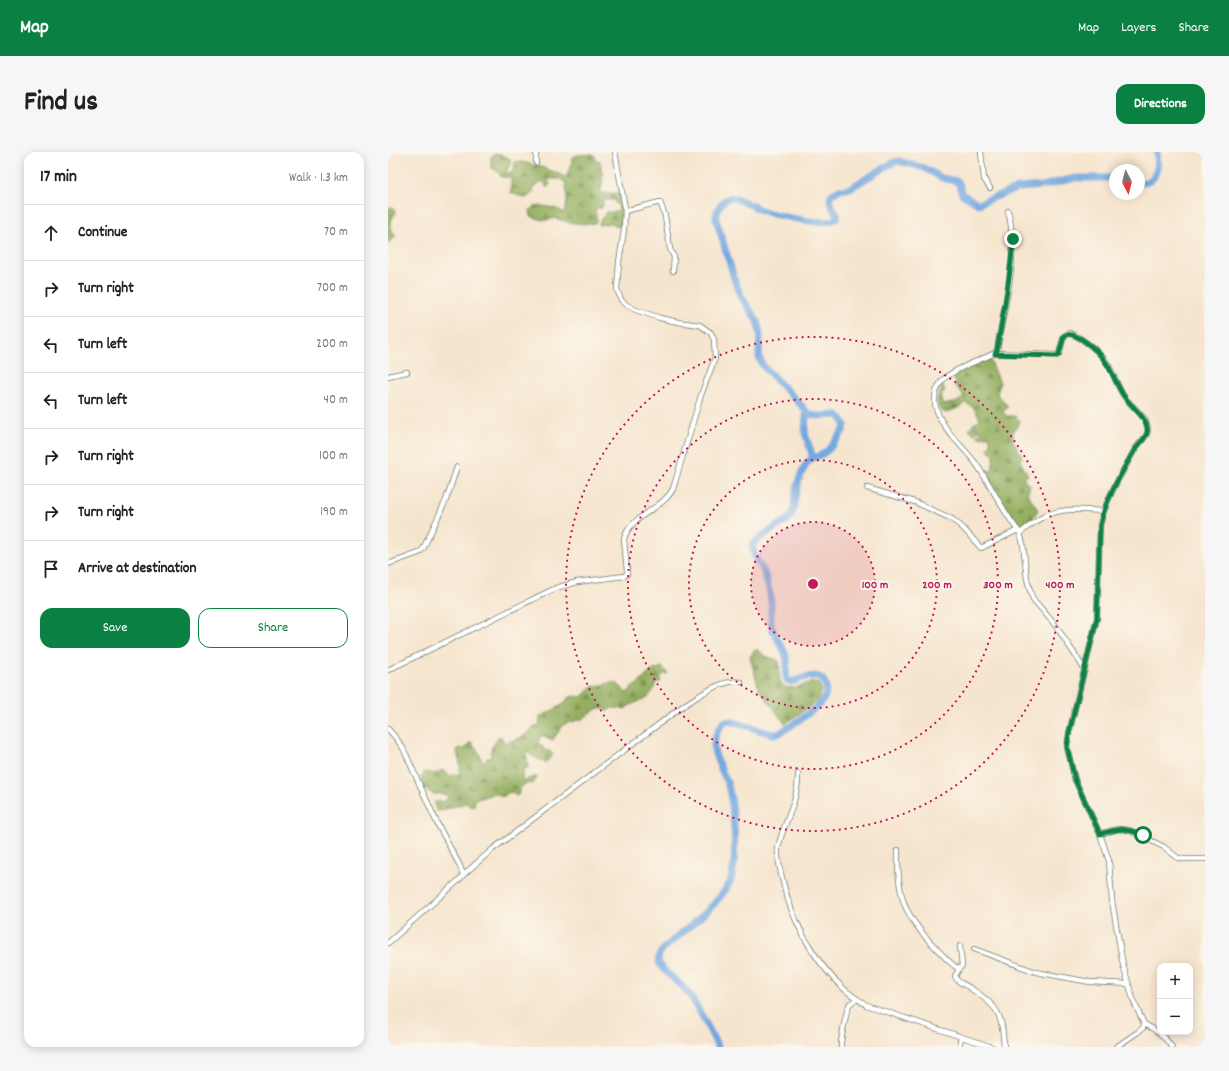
<!DOCTYPE html>
<html lang="en">
<head>
<meta charset="utf-8">
<style>
  body { margin:0; font-family:Dekko,sans-serif; background:#f6f6f6; color:#222 }
  .controls { position:absolute; right:12px; bottom:12px; display:grid; overflow:hidden; border-radius:8px; box-shadow:0 2px 10px #0003 }
  .controls button { width:36px; height:36px; display:grid; place-items:center; padding:0; border:0; border-bottom:1px solid #e0e0e0; background:#fff; color:#222; font:20px sans-serif }
  .compass { position:absolute; left:721px; top:12px; width:36px; height:36px; border-radius:50%; background:#fff; box-shadow:0 2px 10px #0003; rotate:173deg }
  .stop { position:absolute; width:12px; height:12px; margin:-9px; border:3px solid #0b8043; border-radius:50%; background:#fff }
  .stop.end { background:#0b8043; border-color:#fff; box-shadow:0 1px 4px #0008 }
  .list { margin:0; padding:0; list-style:none }
  h2 { display:flex; justify-content:space-between; align-items:center; height:52px; margin:0; padding:0 16px; font-size:17px }
  h2 small { font-size:13px; font-weight:400; color:#767676 }
  .list li { display:grid; grid-template-columns:26px 1fr auto; gap:12px; align-items:center; box-sizing:border-box; height:56px; padding:0 16px; border-top:1px solid #e0e0e0 }
  .list b { display:block; font-size:15px; white-space:nowrap }
  .list em { font-size:13px; font-style:normal; color:#767676 }
  .actions { display:flex; gap:8px; padding:12px 16px }
  .actions a { flex:1; padding:9px 0; border:1px solid #0b8043; border-radius:12px; text-align:center; font-size:14px; color:#0b8043 }
  .actions .main { background:#0b8043; color:#fff }
  .icon { flex:none; width:22px; height:22px; fill:none; stroke:currentColor; stroke-width:2; stroke-linecap:round; stroke-linejoin:round }
  .map { position:relative; flex:none; width:817px; height:895px; overflow:hidden; border-radius:12px }
  header { display:flex; align-items:center; gap:24px; box-sizing:border-box; height:56px; padding:0 20px; background:#0b8043; color:#fff }
  header strong { font-size:19px }
  nav { display:flex; gap:22px; margin-inline-start:auto; font-size:14px }
  .intro { display:flex; align-items:center; justify-content:space-between; box-sizing:border-box; height:96px; padding:0 24px }
  h1 { margin:0; font-size:28px }
  .button { padding:10px 18px; border-radius:12px; background:#0b8043; color:#fff; font-size:14px; font-weight:700 }
  main { display:flex; gap:24px; padding:0 24px }
  aside { flex:1; background:#fff; border-radius:12px; box-shadow:0 2px 10px #0003 }
  .map>svg:first-child { display:block }
</style>
</head>
<body>
<header>
<strong>Map</strong>
<nav><a>Map</a><a>Layers</a><a>Share</a></nav>
</header>
<div class="intro"><h1>Find us</h1><a class="button">Directions</a></div>
<main>
<aside>
<h2>17 min<small>Walk · 1.3 km</small></h2>
<ul class="list">
<li><svg class="icon" aria-label="ahead" viewBox="0 0 24 24"><path d="M12 20V5M6 11l6-6 6 6"/></svg><div><b>Continue</b></div><em>70 m</em></li>
<li><svg class="icon" aria-label="right" viewBox="0 0 24 24"><path d="M7 20v-9h11M14 6l5 5-5 5"/></svg><div><b>Turn right</b></div><em>700 m</em></li>
<li><svg class="icon" aria-label="left" viewBox="0 0 24 24"><path d="M17 20v-9H6M10 6l-5 5 5 5"/></svg><div><b>Turn left</b></div><em>200 m</em></li>
<li><svg class="icon" aria-label="left" viewBox="0 0 24 24"><path d="M17 20v-9H6M10 6l-5 5 5 5"/></svg><div><b>Turn left</b></div><em>40 m</em></li>
<li><svg class="icon" aria-label="right" viewBox="0 0 24 24"><path d="M7 20v-9h11M14 6l5 5-5 5"/></svg><div><b>Turn right</b></div><em>100 m</em></li>
<li><svg class="icon" aria-label="right" viewBox="0 0 24 24"><path d="M7 20v-9h11M14 6l5 5-5 5"/></svg><div><b>Turn right</b></div><em>190 m</em></li>
<li><svg class="icon" aria-label="arrive" viewBox="0 0 24 24"><path d="M6 21V4h12l-3 4 3 4H6"/></svg><div><b>Arrive at destination</b></div></li>
</ul>
<div class="actions"><a class="main">Save</a><a>Share</a></div>
</aside>
<div class="map">
<svg width="817" height="895" viewBox="0 0 817 895">
  <defs>
    <pattern id="forest-firs" width="22" height="20" patternUnits="userSpaceOnUse"><rect width="22" height="20" fill="#94af61"/><path d="M5 1l3.5 6h-7zM16 11l3.5 6h-7z" fill="#789051"/></pattern>
  </defs>
  <rect width="100%" height="100%" fill="#fbf7ec"/>
  <filter id="ink" filterUnits="userSpaceOnUse"><feTurbulence type="fractalNoise" baseFrequency=".025" numOctaves="2"/><feDisplacementMap in="SourceGraphic" scale="8" xChannelSelector="R" yChannelSelector="G"/><feConvolveMatrix kernelMatrix="1 2 1 2 8 2 1 2 1" color-interpolation-filters="sRGB"/></filter>
  <filter id="wash" filterUnits="userSpaceOnUse"><feTurbulence type="fractalNoise" baseFrequency=".012" numOctaves="4" result="noise"/><feDisplacementMap in="SourceGraphic" scale="16" xChannelSelector="R" yChannelSelector="G"/><feGaussianBlur stdDeviation="0.9" result="paint"/><feColorMatrix in="noise" values="0 0 0 0 0 0 0 0 0 0 0 0 0 0 0 0 0 1.4 0 .05"/><feComposite in="paint" operator="in"/></filter>
  <g filter="url(#wash)">
    <rect width="100%" height="100%" fill="#f6e5ce"/>
    <g fill="url(#forest-firs)" stroke="#5a764a">
      <path d="M107,2L113,3L121,6L123,10L119,18V21H123L126,17L127,9C140,11 152,14 164,19C170,20 173,24 178,25L183,13L184,5L189,3L205,2L207,4L208,9L212,8C214,22 217,27 212,41H231L233,42L235,65L232,75L226,74L223,71L211,73L213,67L219,60H227L231,58L230,52H228L226,48H216L214,56H209L207,59L209,68L207,71C195,73 179,71 167,66C159,70 151,68 143,64L142,58L146,54C156,54 169,55 176,61L179,51L178,31L172,27H160L162,32L159,36L157,32L156,29L145,35L146,39C137,51 134,44 123,41V25H113L111,21L103,15V5Z"/>
      <path d="M5,55L8,61L2,68L4,80L8,84L0,91V56Z"/>
      <path d="M602,207L612,231L609,242L614,247L620,255L615,259L618,264H627L632,269L630,273L625,280V289L629,295V299L632,300L634,304L632,309L640,323L637,324L636,329L642,333L641,338L639,341L650,358L641,372L631,375L627,370L596,320L600,318L604,319L606,304L601,299L600,295L603,292L601,283L593,286L589,284L595,279L593,278L586,282L581,277L586,271L592,268C589,260 586,254 577,251L572,255L557,261L551,256L549,247L555,234L557,239L554,242L553,248L555,253L569,250L576,245L567,233L566,224L588,210Z"/>
      <path d="M367,498H371C379,508 383,504 391,509C393,516 390,522 392,528C398,546 419,527 431,531C434,538 433,542 430,548L397,572L371,537L362,505Z"/>
      <path d="M274,515L280,522H276L272,526L273,530H268C262,553 251,545 237,557L224,556L219,559L217,557L210,556L194,567L176,572L164,589L157,584H152L150,591L155,595L156,598L162,599L165,603L157,611L140,601V597L138,602L141,615L136,617L134,625L135,629L145,625H149L145,632L139,631L131,636V642L129,644L122,640L114,645L107,641L87,648L86,654L83,655L78,651L55,658L49,659L47,656V650L57,649L61,644L54,642H45L35,636L33,625L37,620L48,622L54,618L62,624L72,621V613L69,600L70,596L77,597L82,590L85,591V595H87L90,599L95,610L98,607L103,605V597L111,584L115,587L116,591C124,589 131,587 138,582C144,579 142,576 151,573L152,565L176,552L180,546L186,544L193,545L204,535L223,531H228L232,534L238,541L242,539L244,535C250,533 252,530 257,525C261,520 267,517 274,515Z"/>
    </g>
    <g fill="none" stroke-linecap="round" stroke-linejoin="round">
      <g stroke="#73a8e0" stroke-width="7">
        <path d="M751,30C769,34 771,13 769,0"/>
        <path d="M418,261L417,281L425,306"/>
        <path d="M330,895C320,876 311,855 298,838C291,830 277,821 272,813C268,807 272,800 276,796C296,779 329,754 341,732C351,711 346,652 339,630C335,620 326,605 326,596C326,587 330,577 336,570C347,566 376,583 390,582C400,576 425,559 433,551C437,547 438,542 438,537C436,515 415,527 403,530L399,528C396,520 401,512 398,504C395,494 387,486 384,476C381,465 385,453 382,442C380,434 378,425 375,418C369,409 366,404 364,393L374,384L402,366L406,356L407,344L411,327L418,312L423,307L433,303L440,298L453,282L456,277L457,273L455,269L450,263C435,262 423,269 414,254L375,214L371,205L372,181L369,169L353,144L347,129L328,67C328,57 334,48 343,45C354,48 364,54 375,59C388,63 438,76 449,66V63L444,54L442,48L443,43L451,38L459,37L464,35L506,10L511,9L536,16L554,26L568,29L571,31L574,42L590,52L630,36L654,34L687,26H727"/>
      </g>
    </g>
  </g>
  <g filter="url(#ink)">
    <g fill="none" stroke-linecap="round" stroke-linejoin="round">
      <defs>
        <g id="street">
          <path d="M593,0L596,27L602,36"/>
          <path d="M148,11V0"/>
          <path d="M237,59L272,50L277,64L282,97L286,105L285,119"/>
          <path d="M620,59C632,104 616,153 609,198L607,201C593,208 562,218 553,230C547,239 545,249 549,259C557,281 576,295 589,313C604,335 615,360 632,381L635,392L639,427L643,442L645,447L668,474L697,518"/>
          <path d="M607,201L669,203L671,202L676,184L682,181C695,187 707,196 716,207C726,218 728,235 738,247C745,256 764,268 759,282C756,288 749,293 746,299C733,323 718,346 712,373L709,466L681,581L679,595L687,628L712,682L721,709L724,749L735,813L746,850L756,872L755,876L750,880L728,895"/>
          <path d="M0,224L19,220"/>
          <path d="M479,336L527,350L564,367L575,376L593,396L630,378"/>
          <path d="M632,381C639,376 647,369 655,365C674,355 695,358 715,359"/>
          <path d="M0,412L31,401L35,397L58,348L69,315"/>
          <path d="M0,518L168,436L189,430L236,424L239,422V419L236,387C242,363 274,358 285,337L313,243L327,206L326,188L323,181L312,173L290,170L272,166L248,158L239,153L233,148L229,137L231,110L236,78L237,56L227,0"/>
          <path d="M0,577L8,586L15,596L49,671L72,714L75,723L72,727L0,791"/>
          <path d="M410,622C411,649 395,671 390,696C389,705 392,717 394,726C403,766 424,807 454,835C461,842 470,847 478,853L604,895"/>
          <path d="M712,682L730,677L741,678L776,695L790,706L796,707H817"/>
          <path d="M510,698C509,743 515,762 546,794C554,802 562,812 571,817L574,814L572,794"/>
          <path d="M75,723L105,697L295,554C309,545 335,526 353,530"/>
          <path d="M586,797L648,820L702,830L740,832"/>
          <path d="M571,817L567,824L569,828C573,832 578,833 582,836C611,855 614,861 616,895"/>
          <path d="M756,872C767,877 777,885 784,895"/>
          <path d="M453,895C452,890 459,857 461,853C463,850 466,849 469,847"/>
          <path d="M571,895L573,885"/>
        </g>
      </defs>
      <use href="#street" stroke="#6a786a" stroke-width="6"/>
      <use href="#street" stroke="#fff" stroke-width="4.5"/>
    </g>
  </g>
  <g fill="none" stroke-linecap="round" stroke-linejoin="round" filter="url(#ink)">
    <path stroke="#0b8043" stroke-width="5" d="M625,87C623,125 615,161 609,198L607,202L669,204L671,202L676,184C686,176 712,201 717,209C724,219 728,231 734,241C740,253 763,267 759,281C757,287 750,293 746,299C733,322 718,346 712,373L709,466L681,581L679,595L687,628L712,682C732,676 735,675 755,683"/>
  </g>
  <circle cx="425" cy="432" r="62" fill="#c2185b" fill-opacity=".12"/>
  <g fill="none" stroke="#c2185b" stroke-width="2" stroke-dasharray="2 4">
    <circle cx="425" cy="432" r="62"/>
    <circle cx="425" cy="432" r="124"/>
    <circle cx="425" cy="432" r="185"/>
    <circle cx="425" cy="432" r="247"/>
  </g>
  <circle cx="425" cy="432" r="6" fill="#c2185b" stroke="#fbf7ec" stroke-width="2"/>
  <g font-size="12" text-anchor="middle" font-weight="bold" fill="#c2185b" stroke="#fbf7ec" stroke-width="4" stroke-linejoin="round" paint-order="stroke">
    <text x="487" y="436">100 m</text>
    <text x="549" y="436">200 m</text>
    <text x="610" y="436">300 m</text>
    <text x="672" y="436">400 m</text>
  </g>
</svg>
<div class="controls">
<button>+</button>
<button>−</button>
</div>
<svg class="compass" viewBox="-18 -18 36 36"><path d="M0-13l5 13h-10z" fill="#e53935"/><path d="M0 13l5-13h-10z" fill="#767676"/></svg>
<div class="stop" style="left:755px;top:683px"></div>
<div class="stop end" style="left:625px;top:87px"></div>
</div>
</main>
</body>
</html>
